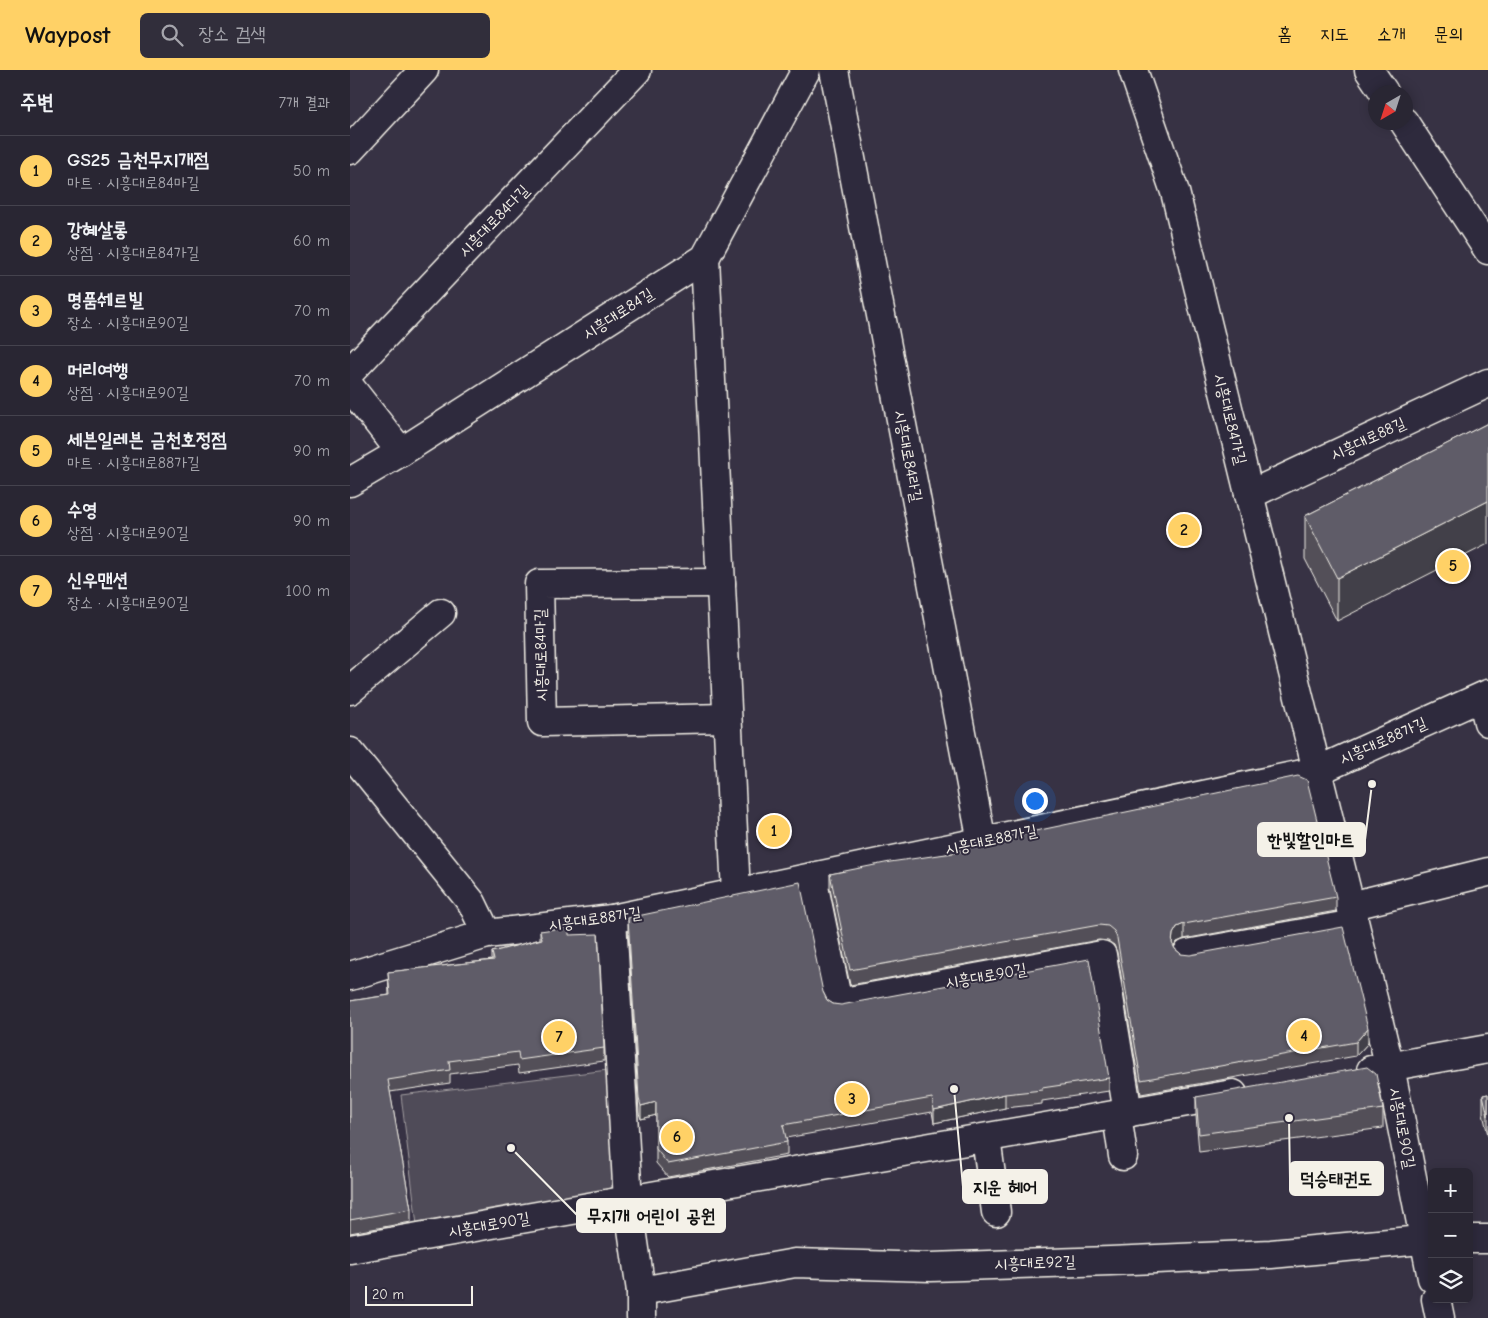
<!DOCTYPE html>
<html lang="ko">
<head>
<meta charset="utf-8">
<style>
  body { margin:0; font-family:"Comic Neue","Poor Story",sans-serif; background:#312e3b; color:#f1f3f6 }
  .controls { position:absolute; right:15px; bottom:15px; display:grid; overflow:hidden; border-radius:8px; box-shadow:0 2px 12px #0003 }
  .controls button { width:45px; height:45px; display:grid; place-items:center; padding:0; border:0; border-bottom:1px solid #45434e; background:#292633; color:#f1f3f6; font:25px sans-serif }
  .compass { position:absolute; left:1018px; top:15px; width:45px; height:45px; border-radius:50%; background:#292633; box-shadow:0 2px 12px #0003; rotate:219deg }
  .scale { position:absolute; left:15px; bottom:12px; width:108px; box-sizing:border-box; padding-left:5px; border:2px solid #f4f1e8; border-top:0; font-size:14px; line-height:18px; white-space:nowrap; color:#f4f1e8; -webkit-text-stroke:4px #2f2a3d; paint-order:stroke }
  .you { position:absolute; left:684px; top:730px; width:18px; height:18px; margin:-12px; border:4px solid #fff; border-radius:50%; background:#1a73e8; box-shadow:0 0 0 8px #1a73e833 }
  .badge { display:grid; place-items:center; width:32px; height:32px; border-radius:50%; background:#ffd166; color:#111; font-size:16px; font-weight:700 }
  .pin { position:absolute; translate:-50% -50%; border:2px solid #fff; box-shadow:0 1px 5px #0006 }
  .list { margin:0; padding:0; list-style:none }
  h2 { display:flex; justify-content:space-between; align-items:center; height:65px; margin:0; padding:0 20px; font-size:21px }
  h2 small { font-size:16px; font-weight:400; color:#a5a5ac }
  .list li { display:grid; grid-template-columns:32px 1fr auto; gap:15px; align-items:center; box-sizing:border-box; height:70px; padding:0 20px; border-top:1px solid #45434e }
  .list b { display:block; font-size:19px; white-space:nowrap }
  .list p { margin:0; font-size:16px; white-space:nowrap; color:#a5a5ac }
  .list em { font-size:16px; font-style:normal; color:#a5a5ac }
  .icon { flex:none; width:28px; height:28px; fill:none; stroke:currentColor; stroke-width:2; stroke-linecap:round; stroke-linejoin:round }
  .map { position:relative; flex:none; width:1138px; height:1248px; overflow:hidden }
  header { display:flex; align-items:center; gap:30px; box-sizing:border-box; height:70px; padding:0 25px; background:#ffd166; color:#111 }
  header strong { font-size:24px }
  nav { display:flex; gap:28px; margin-inline-start:auto; font-size:18px }
  .search { width:350px; height:45px; background:#312e3b; display:flex; align-items:center; gap:12px; box-sizing:border-box; padding:0 18px; border-radius:8px; color:#a5a5ac; font-size:19px }
  main { display:flex }
  aside { flex:1; background:#292633 }
  .map>svg:first-child { display:block }
</style>
</head>
<body>
<header>
<strong>Waypost</strong>
<div class="search"><svg class="icon" aria-label="search" viewBox="0 0 24 24"><circle cx="10" cy="10" r="6"/><path d="M15 15l6 6"/></svg>장소 검색</div>
<nav><a>홈</a><a>지도</a><a>소개</a><a>문의</a></nav>
</header>
<main>
<aside>
<h2>주변<small>7개 결과</small></h2>
<ul class="list">
<li><span class="badge">1</span><div><b>GS25 금천무지개점</b><p>마트 · 시흥대로84마길</p></div><em>50 m</em></li>
<li><span class="badge">2</span><div><b>강혜살롱</b><p>상점 · 시흥대로84가길</p></div><em>60 m</em></li>
<li><span class="badge">3</span><div><b>명품쉐르빌</b><p>장소 · 시흥대로90길</p></div><em>70 m</em></li>
<li><span class="badge">4</span><div><b>머리여행</b><p>상점 · 시흥대로90길</p></div><em>70 m</em></li>
<li><span class="badge">5</span><div><b>세븐일레븐 금천호정점</b><p>마트 · 시흥대로88가길</p></div><em>90 m</em></li>
<li><span class="badge">6</span><div><b>수영</b><p>상점 · 시흥대로90길</p></div><em>90 m</em></li>
<li><span class="badge">7</span><div><b>신우맨션</b><p>장소 · 시흥대로90길</p></div><em>100 m</em></li>
</ul>
</aside>
<div class="map">
<svg width="1138" height="1248" viewBox="0 0 1138 1248">
  <rect width="100%" height="100%" fill="#373244"/>
  <filter id="ink" filterUnits="userSpaceOnUse"><feTurbulence type="fractalNoise" baseFrequency=".02" numOctaves="2"/><feDisplacementMap in="SourceGraphic" scale="10" xChannelSelector="R" yChannelSelector="G"/><feConvolveMatrix kernelMatrix="1 2 1 2 8 2 1 2 1" color-interpolation-filters="sRGB"/></filter>
  <g filter="url(#ink)">
    <path fill="#504b59" stroke="#a29ea0" d="M258,1000L269,1132L68,1163L51,1025Z"/>
    <g fill="none" stroke-linecap="round" stroke-linejoin="round">
      <defs>
        <g id="minor">
          <path d="M484,0L632,772"/>
          <path d="M783,0L825,122L1041,1002L1082,1208"/>
          <path d="M1019,0L1034,22"/>
          <path d="M1054,52L1138,180"/>
          <path d="M0,80L74,0"/>
          <path d="M355,188L386,823"/>
          <path d="M0,302L287,0"/>
          <path d="M0,317L51,382"/>
          <path d="M0,412L51,382L355,188L456,0"/>
          <path d="M899,425L1138,313"/>
          <path d="M371,513L189,514L192,652L377,648"/>
          <path d="M0,620L91,543"/>
          <path d="M1132,627L1138,652"/>
          <path d="M0,682L122,833L137,864"/>
          <path d="M462,807L488,933L752,885L778,1043"/>
          <path d="M1000,836L1138,802"/>
          <path d="M262,849L278,1131L291,1221V1248"/>
          <path d="M837,884L1004,854"/>
          <path d="M0,906L137,864L262,849L967,701L1138,624"/>
          <path d="M1021,1000L1138,979"/>
          <path d="M767,1045L773,1086"/>
          <path d="M636,1068L646,1142"/>
          <path d="M1119,1169H1138"/>
          <path d="M0,1179L883,1024"/>
          <path d="M291,1221L445,1193L581,1197L760,1191L921,1184L1082,1169"/>
          <path d="M1086,1229L1090,1248"/>
        </g>
      </defs>
      <use href="#minor" stroke="#f4f1e8" stroke-width="31"/>
      <use href="#minor" stroke="#2f2a3d" stroke-width="28"/>
    </g>
    <g fill="#524f59" stroke="#f4f1e8">
      <path d="M1138,353L987,551L955,489V446Z"/>
      <path d="M609,777L986,827V841L834,869L827,872L824,877L825,879L831,884L1018,973L1006,986L791,1024L767,882L764,875L758,871L749,870L500,915L480,819V804L609,782Z"/>
      <path d="M278,848L473,922L477,930L483,934L759,1008V1021L692,1031V1034L655,1038L584,1053L582,1042L436,1068L437,1072V1085L318,1107L306,1093V1045L291,1049L289,1043L278,862Z"/>
      <path d="M190,861L219,865L254,978V991L169,1003L168,995L100,1004V1013L40,1022L61,1139V1152L0,1163V931L39,925L38,902L142,890V882L190,869Z"/>
      <path d="M1138,1024V1065L1133,1044V1025Z"/>
      <path d="M846,1027L1033,1039V1058L849,1082L846,1046Z"/>
    </g>
    <g fill="#424048" stroke="#f4f1e8">
      <path d="M1138,431V474L987,551V508Z"/>
      <path d="M834,854V869L827,872L823,878L822,873L823,864L827,857Z"/>
      <path d="M1018,958V973L1006,986V972Z"/>
      <path d="M655,1024V1038L584,1053V1040Z"/>
      <path d="M306,1032V1045L291,1049V1036Z"/>
    </g>
    <g fill="#5f5c67" stroke="#f4f1e8">
      <path d="M1138,353V431L987,508L955,446Z"/>
      <path d="M948,706L957,710L986,827L834,854L827,857L823,864L822,873L825,879L831,884L840,885L993,857L1018,958L1006,972L791,1010L767,868L764,861L758,856L749,855L500,900L480,804L540,792L610,782L609,777Z"/>
      <path d="M450,812L473,922L477,930L483,934L491,935L739,889L759,1008L692,1018V1020L655,1024L584,1040L582,1028L433,1055L437,1072L318,1094L306,1079V1032L291,1036L289,1029L278,848Z"/>
      <path d="M219,857V865L248,864L254,978L169,990L168,982L99,991L100,1000L38,1010L61,1139L0,1150V931L40,925L38,902L144,890L142,882L192,869L190,861Z"/>
      <path d="M1017,997L1026,1004L1033,1039L849,1064L846,1027Z"/>
      <path d="M1138,1024V1046L1133,1025Z"/>
    </g>
  </g>
  <g text-anchor="middle" dominant-baseline="central" stroke-width="4" stroke-linejoin="round" paint-order="stroke">
    <g font-size="16" fill="#f4f1e8" stroke="#2f2a3d">
      <text transform="translate(144 151) rotate(-46)">시흥대로84다길</text>
      <text transform="translate(268 244) rotate(-33)">시흥대로84길</text>
      <text transform="translate(880 349) rotate(76)">시흥대로84가길</text>
      <text transform="translate(1018 369) rotate(-25)">시흥대로88길</text>
      <text transform="translate(558 386) rotate(79)">시흥대로84라길</text>
      <text transform="translate(191 585) rotate(-91)">시흥대로84마길</text>
      <text transform="translate(1033 671) rotate(-24)">시흥대로88가길</text>
      <text transform="translate(641 770) rotate(-12)">시흥대로88가길</text>
      <text transform="translate(245 849) rotate(-8)">시흥대로88가길</text>
      <text transform="translate(636 906) rotate(-10)">시흥대로90길</text>
      <text transform="translate(1052 1058) rotate(79)">시흥대로90길</text>
      <text transform="translate(139 1155) rotate(-10)">시흥대로90길</text>
      <text transform="translate(685 1193) rotate(-2)">시흥대로92길</text>
    </g>
  </g>
  <path fill="none" stroke="#f4f1e8" stroke-width="2" d="M1022 714L1015 770M939 1048L940 1109M604 1019L613 1117M161 1078L227 1145"/>
  <g fill="#f4f1e8" stroke="#2f2a3d" stroke-width="2">
    <circle cx="1022" cy="714" r="5"/>
    <circle cx="939" cy="1048" r="5"/>
    <circle cx="604" cy="1019" r="5"/>
    <circle cx="161" cy="1078" r="5"/>
  </g>
  <g fill="#f4f1e8" stroke="#f4f1e8" stroke-width="2">
    <rect x="908" y="753" width="107" height="33" rx="5"/>
    <rect x="940" y="1092" width="93" height="33" rx="5"/>
    <rect x="613" y="1100" width="84" height="33" rx="5"/>
    <rect x="227" y="1129" width="148" height="33" rx="5"/>
  </g>
  <g font-size="18" text-anchor="middle" font-weight="bold" fill="#111">
    <text x="961" y="776">한빛할인마트</text>
    <text x="986" y="1115">덕승태권도</text>
    <text x="655" y="1123">지운 헤어</text>
    <text x="301" y="1152">무지개 어린이 공원</text>
  </g>
</svg>
<div class="controls">
<button>+</button>
<button>−</button>
<button><svg class="icon" aria-label="layers" viewBox="0 0 24 24"><path d="M12 4l9 5-9 5-9-5zM3 14l9 5 9-5"/></svg></button>
</div>
<svg class="compass" viewBox="-18 -18 36 36"><path d="M0-13l5 13h-10z" fill="#e53935"/><path d="M0 13l5-13h-10z" fill="#a5a5ac"/></svg>
<div class="scale">20 m</div>
<div class="you"></div>
<div class="pin badge" style="left:424px;top:761px">1</div>
<div class="pin badge" style="left:834px;top:460px">2</div>
<div class="pin badge" style="left:502px;top:1029px">3</div>
<div class="pin badge" style="left:954px;top:966px">4</div>
<div class="pin badge" style="left:1103px;top:496px">5</div>
<div class="pin badge" style="left:327px;top:1067px">6</div>
<div class="pin badge" style="left:209px;top:967px">7</div>
</div>
</main>
</body>
</html>
